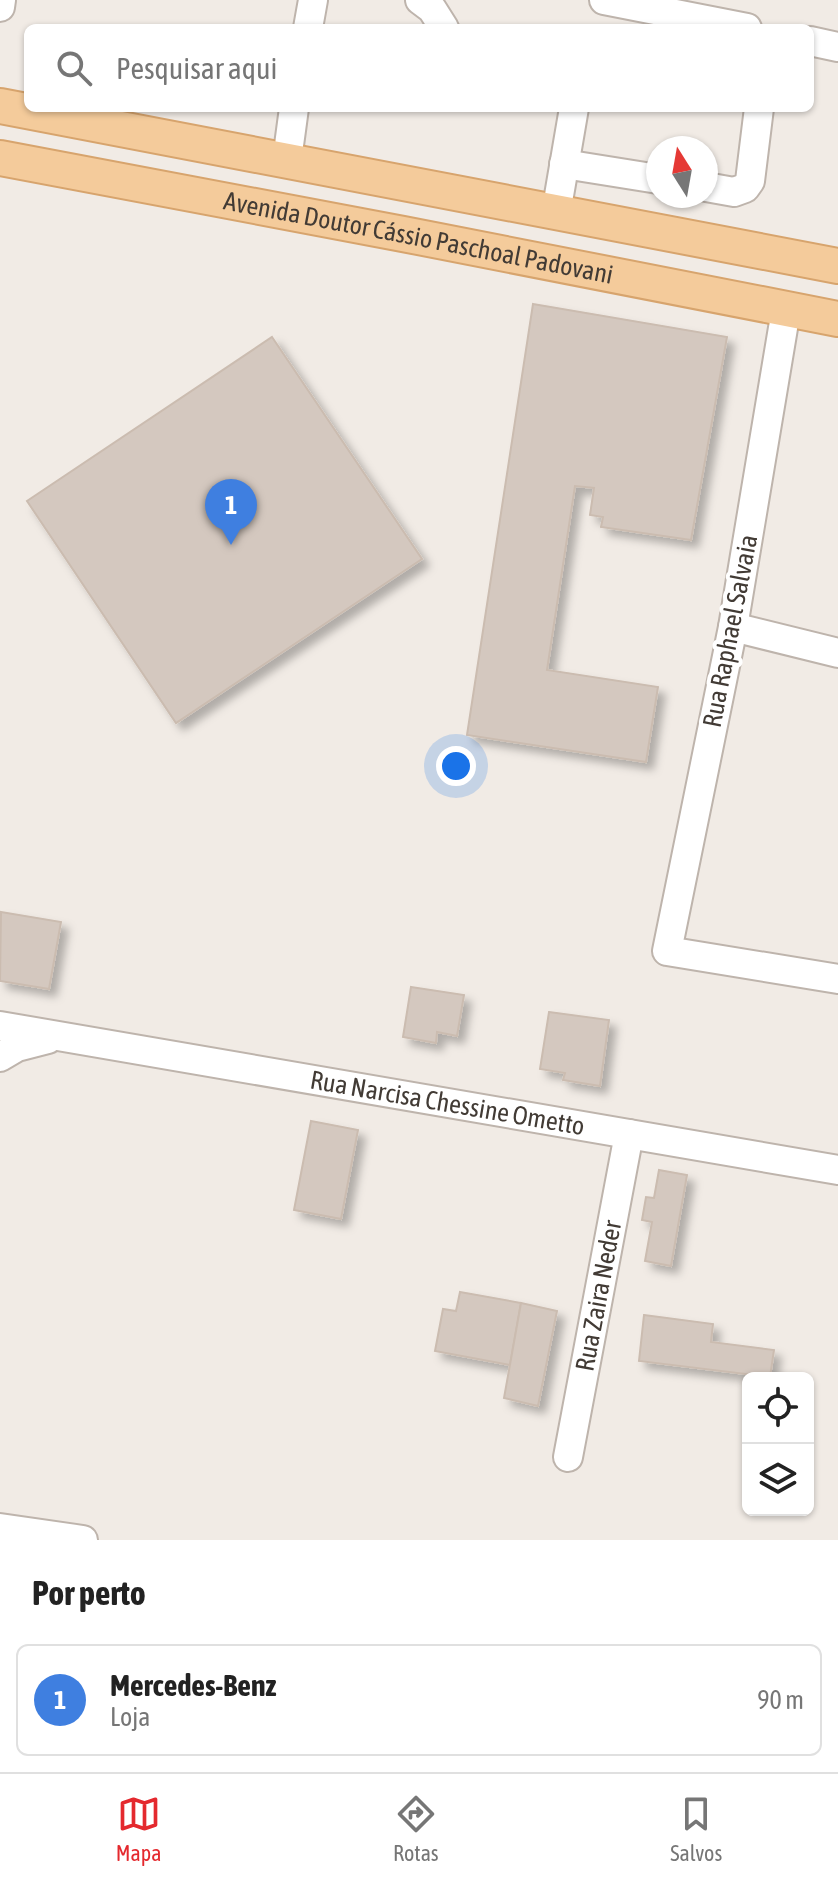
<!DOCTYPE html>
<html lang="pt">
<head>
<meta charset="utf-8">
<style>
  body { margin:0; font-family:"Asap Condensed",sans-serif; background:#f6f6f6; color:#222 }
  .controls { position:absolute; right:24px; bottom:24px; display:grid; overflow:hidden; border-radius:12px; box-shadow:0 2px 6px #0004 }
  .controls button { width:72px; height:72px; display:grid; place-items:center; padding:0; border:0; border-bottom:2px solid #e0e0e0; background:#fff; color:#222; font:40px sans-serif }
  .compass { position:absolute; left:646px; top:136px; width:72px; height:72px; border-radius:50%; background:#fff; box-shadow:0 2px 6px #0004; rotate:349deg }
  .you { position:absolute; left:456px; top:766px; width:28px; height:28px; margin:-20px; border:6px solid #fff; border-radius:50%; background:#1a73e8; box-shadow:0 0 0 12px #1a73e833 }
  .badge { display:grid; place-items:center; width:52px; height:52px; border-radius:50%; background:#e4292e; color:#fff; font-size:26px; font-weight:700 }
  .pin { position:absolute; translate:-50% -66px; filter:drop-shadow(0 2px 4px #0008) }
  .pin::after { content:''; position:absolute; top:42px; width:28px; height:24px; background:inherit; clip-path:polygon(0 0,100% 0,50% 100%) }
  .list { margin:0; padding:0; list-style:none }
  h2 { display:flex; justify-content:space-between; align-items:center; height:104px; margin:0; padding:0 32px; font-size:34px }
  h2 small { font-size:26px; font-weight:400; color:#767676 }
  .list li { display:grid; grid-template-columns:52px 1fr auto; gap:24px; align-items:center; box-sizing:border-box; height:112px; margin:0 16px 16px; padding:0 16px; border:2px solid #e0e0e0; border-radius:12px }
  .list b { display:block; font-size:30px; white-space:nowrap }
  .list p { margin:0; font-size:26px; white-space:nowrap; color:#767676 }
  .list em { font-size:26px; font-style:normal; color:#767676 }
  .icon { flex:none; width:44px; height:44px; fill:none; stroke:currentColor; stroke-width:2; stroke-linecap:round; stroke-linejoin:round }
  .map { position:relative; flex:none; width:838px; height:1540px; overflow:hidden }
  .search { position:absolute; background:#fff; box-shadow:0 2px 6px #0004; left:24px; right:24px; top:24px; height:88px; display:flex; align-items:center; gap:20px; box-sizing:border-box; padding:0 28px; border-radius:12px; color:#767676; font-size:30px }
  .sheet { height:232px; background:#fff }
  nav { display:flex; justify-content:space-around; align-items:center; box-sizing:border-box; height:112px; border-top:2px solid #e0e0e0; background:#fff; font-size:22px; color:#767676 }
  nav a { display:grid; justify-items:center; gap:4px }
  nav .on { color:#e4292e }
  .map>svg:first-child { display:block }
</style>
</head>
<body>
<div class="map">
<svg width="838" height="1540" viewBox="0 0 838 1540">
  <defs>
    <filter id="shadow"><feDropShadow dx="7" dy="7" stdDeviation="4" flood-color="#0004"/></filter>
  </defs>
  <rect width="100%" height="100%" fill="#f1ebe5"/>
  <g fill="#d4c8bf" stroke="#cbbcb0" stroke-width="2" filter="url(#shadow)">
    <path d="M533,304L727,337L691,540L601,527L603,517L590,515L594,488L575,486L547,670L658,687L646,762L467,735Z"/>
    <path d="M272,337L422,559L176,723L27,501Z"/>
    <path d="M1,912L61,922L49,989L0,981Z"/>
    <path d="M411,987L464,995L457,1036L437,1032L436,1043L403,1037Z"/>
    <path d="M549,1012L609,1020L600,1086L563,1080L565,1073L540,1069Z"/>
    <path d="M311,1121L358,1130L341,1219L294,1210Z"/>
    <path d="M659,1170L687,1175L671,1266L645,1261L652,1222L642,1220L646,1197L654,1198Z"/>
    <path d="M460,1292L521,1303L510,1365L435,1351L443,1309L456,1311Z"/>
    <path d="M521,1303L557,1311L538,1406L504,1398Z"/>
    <path d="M644,1315L713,1324L711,1342L774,1350L770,1377L639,1361Z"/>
  </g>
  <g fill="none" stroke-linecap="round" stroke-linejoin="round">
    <defs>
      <g id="minor">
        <path d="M420,0L432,9L444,28"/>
        <path d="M604,0L747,28"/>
        <path d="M0,7L1,0"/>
        <path d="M308,28L313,0"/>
        <path d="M810,41L838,47"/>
        <path d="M287,160L294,108"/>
        <path d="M564,164L658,179"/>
        <path d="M706,187L734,192L745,188L750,181L759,108"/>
        <path d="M556,213L574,108"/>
        <path d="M786,310L733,627L667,951L838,979"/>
        <path d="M733,627L838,653"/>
        <path id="s1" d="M0,1026L838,1170"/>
        <path d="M0,1057L17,1047L48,1039"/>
        <path id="s2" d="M568,1457L629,1134"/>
        <path d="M0,1528L83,1540"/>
      </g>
      <g id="major">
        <path d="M0,106L838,266"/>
        <path id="s3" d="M0,158L403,234L838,319"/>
      </g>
    </defs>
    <use href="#minor" stroke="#beb4ac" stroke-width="32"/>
    <use href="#major" stroke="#d7a46d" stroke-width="38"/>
    <use href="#minor" stroke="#fff" stroke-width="28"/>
    <use href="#major" stroke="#f4cb9b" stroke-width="34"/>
  </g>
  <g text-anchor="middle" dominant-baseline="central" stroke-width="8" stroke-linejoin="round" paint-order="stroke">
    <g font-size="26" fill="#423b35" stroke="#fff">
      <text stroke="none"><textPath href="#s3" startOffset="426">Avenida Doutor Cássio Paschoal Padovani</textPath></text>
      <text transform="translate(730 631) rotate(-79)">Rua Raphael Salvaia</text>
      <text stroke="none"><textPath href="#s1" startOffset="454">Rua Narcisa Chessine Ometto</textPath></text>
      <text stroke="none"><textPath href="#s2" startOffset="164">Rua Zaira Neder</textPath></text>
    </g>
  </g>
</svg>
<div class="controls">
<button><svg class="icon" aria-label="locate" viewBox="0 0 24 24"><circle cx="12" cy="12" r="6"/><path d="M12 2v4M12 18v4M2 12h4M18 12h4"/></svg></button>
<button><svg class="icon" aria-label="layers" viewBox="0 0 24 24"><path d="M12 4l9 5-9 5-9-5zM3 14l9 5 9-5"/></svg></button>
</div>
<svg class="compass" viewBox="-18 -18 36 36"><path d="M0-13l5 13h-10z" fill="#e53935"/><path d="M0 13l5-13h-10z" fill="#767676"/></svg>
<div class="you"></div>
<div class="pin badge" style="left:231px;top:545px;background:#3f7fe0">1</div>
<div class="search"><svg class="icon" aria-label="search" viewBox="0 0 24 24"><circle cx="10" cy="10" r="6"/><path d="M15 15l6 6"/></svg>Pesquisar aqui</div>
</div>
<section class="sheet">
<h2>Por perto<small></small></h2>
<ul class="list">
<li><span class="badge" style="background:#3f7fe0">1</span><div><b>Mercedes-Benz</b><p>Loja</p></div><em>90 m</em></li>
</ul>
</section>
<nav>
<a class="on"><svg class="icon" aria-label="map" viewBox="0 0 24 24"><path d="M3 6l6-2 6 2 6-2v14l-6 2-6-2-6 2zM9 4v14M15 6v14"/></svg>Mapa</a>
<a><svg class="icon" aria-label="directions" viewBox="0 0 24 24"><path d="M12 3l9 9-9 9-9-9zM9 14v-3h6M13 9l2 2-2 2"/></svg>Rotas</a>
<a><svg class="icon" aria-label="saved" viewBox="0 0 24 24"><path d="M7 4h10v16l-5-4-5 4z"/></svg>Salvos</a>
</nav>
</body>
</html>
